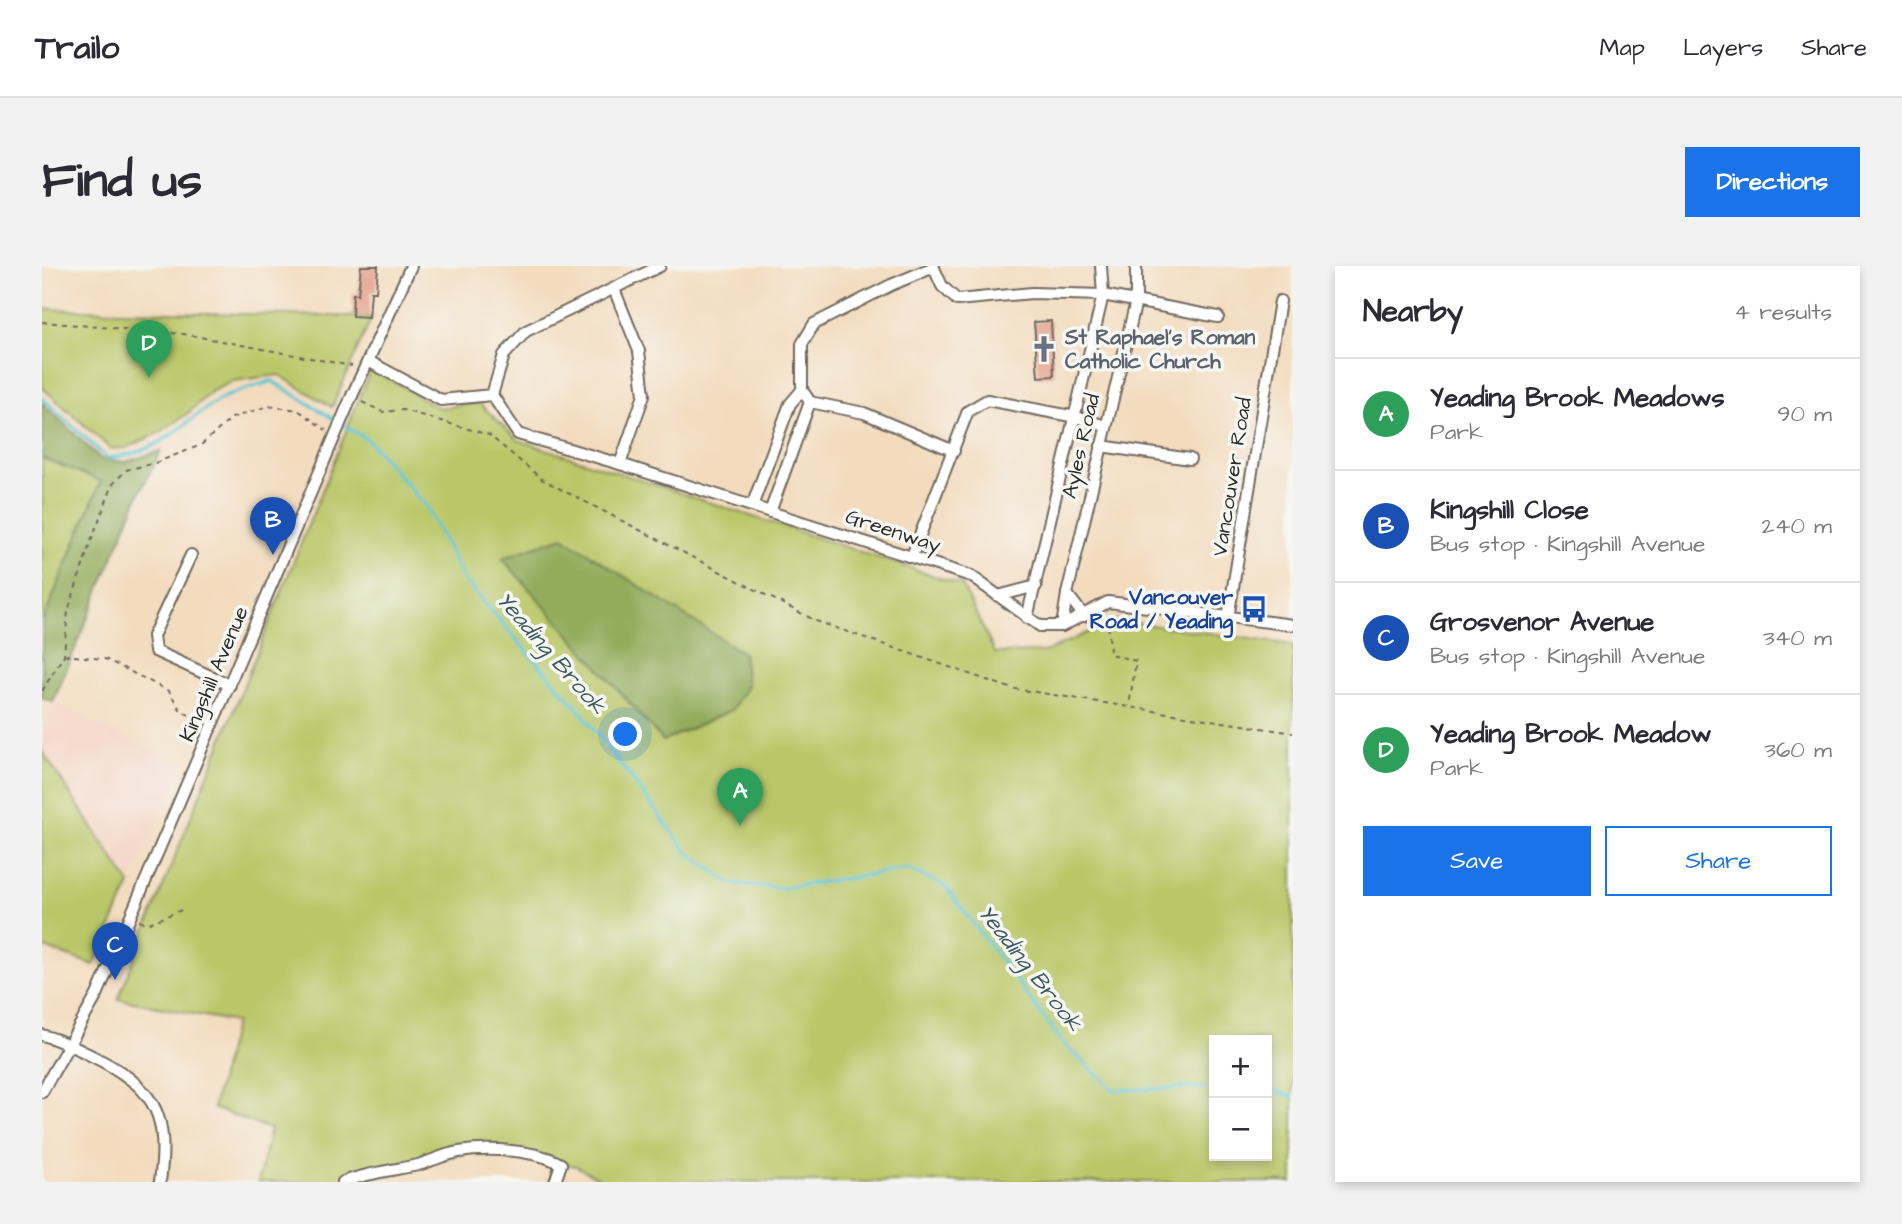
<!DOCTYPE html>
<html lang="en">
<head>
<meta charset="utf-8">
<style>
  body { margin:0; font-family:"Architects Daughter",sans-serif; background:#f2f2f3; color:#2b2b33 }
  .controls { position:absolute; right:21px; bottom:21px; display:grid; overflow:hidden; border-radius:0px; box-shadow:0 4px 10px #0003 }
  .controls button { width:63px; height:63px; display:grid; place-items:center; padding:0; border:0; border-bottom:2px solid #e1e1e2; background:#fff; color:#2b2b33; font:35px sans-serif }
  .you { position:absolute; left:584px; top:469px; width:24px; height:24px; margin:-18px; border:5px solid #fff; border-radius:50%; background:#1a73e8; box-shadow:0 0 0 10px #1a73e833 }
  .badge { display:grid; place-items:center; width:46px; height:46px; border-radius:50%; background:#1a73e8; color:#fff; font-size:23px; font-weight:700 }
  .pin { position:absolute; translate:-50% -58px; filter:drop-shadow(0 2px 4px #0008) }
  .pin::after { content:''; position:absolute; top:37px; width:24px; height:21px; background:inherit; clip-path:polygon(0 0,100% 0,50% 100%) }
  .list { margin:0; padding:0; list-style:none }
  h2 { display:flex; justify-content:space-between; align-items:center; height:91px; margin:0; padding:0 28px; font-size:30px }
  h2 small { font-size:23px; font-weight:400; color:#7c7c81 }
  .list li { display:grid; grid-template-columns:46px 1fr auto; gap:21px; align-items:center; box-sizing:border-box; height:112px; padding:0 28px; border-top:2px solid #e1e1e2 }
  .list b { display:block; font-size:26px; white-space:nowrap }
  .list p { margin:0; font-size:23px; white-space:nowrap; color:#7c7c81 }
  .list em { font-size:23px; font-style:normal; color:#7c7c81 }
  .actions { display:flex; gap:14px; padding:21px 28px }
  .actions a { flex:1; padding:16px 0; border:2px solid #1a73e8; border-radius:0px; text-align:center; font-size:24px; color:#1a73e8 }
  .actions .main { background:#1a73e8; color:#fff }
  .map { position:relative; flex:none; width:1251px; height:916px; overflow:hidden; border-radius:0px }
  header { display:flex; align-items:center; gap:42px; box-sizing:border-box; height:98px; padding:0 35px; background:#fff; border-bottom:2px solid #e1e1e2 }
  header strong { font-size:33px }
  nav { display:flex; gap:38px; margin-inline-start:auto; font-size:24px }
  .intro { display:flex; align-items:center; justify-content:space-between; box-sizing:border-box; height:168px; padding:0 42px }
  h1 { margin:0; font-size:49px }
  .button { padding:18px 32px; border-radius:0px; background:#1a73e8; color:#fff; font-size:24px; font-weight:700 }
  main { display:flex; gap:42px; padding:0 42px }
  aside { flex:1; background:#fff; border-radius:0px; box-shadow:0 4px 10px #0003 }
  .map>svg:first-child { display:block }
</style>
</head>
<body>
<header>
<strong>Trailo</strong>
<nav><a>Map</a><a>Layers</a><a>Share</a></nav>
</header>
<div class="intro"><h1>Find us</h1><a class="button">Directions</a></div>
<main>
<div class="map">
<svg width="1251" height="916" viewBox="0 0 1251 916">
  <rect width="100%" height="100%" fill="#f6f6f2"/>
  <filter id="ink" filterUnits="userSpaceOnUse"><feTurbulence type="fractalNoise" baseFrequency=".0143" numOctaves="2"/><feDisplacementMap in="SourceGraphic" scale="14" xChannelSelector="R" yChannelSelector="G"/><feConvolveMatrix kernelMatrix="1 2 1 2 8 2 1 2 1" color-interpolation-filters="sRGB"/></filter>
  <filter id="wash" filterUnits="userSpaceOnUse"><feTurbulence type="fractalNoise" baseFrequency=".00686" numOctaves="4" result="noise"/><feDisplacementMap in="SourceGraphic" scale="28" xChannelSelector="R" yChannelSelector="G"/><feGaussianBlur stdDeviation="1.57" result="paint"/><feColorMatrix in="noise" values="0 0 0 0 0 0 0 0 0 0 0 0 0 0 0 0 0 1.4 0 .05"/><feComposite in="paint" operator="in"/></filter>
  <g filter="url(#wash)">
    <rect width="100%" height="100%" fill="#f3dbbd"/>
    <path fill="#f5d3c2" d="M11,436L141,499L88,618L0,485V469Z"/>
    <g fill="#bac768" stroke="#72794a" stroke-width="2" fill-rule="evenodd">
      <path d="M0,43L330,51L290,141L237,109L191,115L170,125L146,147L117,167L84,182L69,183L0,121Z"/>
      <path d="M329,103L397,142L437,137L476,174L920,319L953,387L1003,386L1074,354L1251,379V916H564L534,900L444,882L303,916H216L228,863L171,842L193,756L76,733ZM1172,774H1225V890H1172Z"/>
      <path d="M0,192L59,214L0,357Z"/>
      <path d="M0,485L88,618L52,699L0,681Z"/>
    </g>
    <g fill="#93ac5c" stroke="#5f6c44" stroke-width="2">
      <path d="M0,137L59,193L83,196L119,185L98,226L11,436L0,432V357L59,215L0,192Z"/>
      <path d="M521,271L701,387L705,420L690,444L621,475L460,292Z"/>
    </g>
    <g fill="none" stroke-linecap="round" stroke-linejoin="round">
      <g stroke="#59c4d4" stroke-width="3.5">
        <path d="M0,132L65,192C121,186 131,164 174,136C189,126 212,121 230,115L326,174L384,240L423,315L539,446L646,587L688,617L740,622L866,603L903,620L1022,778L1072,824L1172,821"/>
        <path d="M1225,822L1251,831"/>
      </g>
    </g>
    <g id="blocks">
      <g fill="#e29b85">
        <path d="M319,0H336L334,26H329L327,51L310,50L311,28H316Z"/>
        <path d="M1009,55L1012,110L996,111L992,56Z"/>
      </g>
    </g>
  </g>
  <g filter="url(#ink)">
    <use href="#blocks" fill-opacity="0" stroke="#71695e" stroke-width="2"/>
    <g fill="none" stroke-linecap="round" stroke-linejoin="round">
      <defs>
        <g id="minor">
          <path d="M891,0L900,20L915,34L990,27L1061,29L1176,51"/>
          <path d="M572,23L597,85L602,129L578,198"/>
          <path d="M326,95L399,134L450,129"/>
          <path d="M450,129L476,168L578,198L929,310L998,360H1020L1066,336L1251,359"/>
          <path d="M450,129L462,89L484,65L618,0"/>
          <path d="M768,136L760,124V78L772,58L849,19L892,1"/>
          <path d="M768,136L822,147L912,185"/>
          <path d="M1059,180L1148,193"/>
          <path d="M710,240L748,138L760,124"/>
          <path d="M728,246L768,136"/>
          <path d="M149,289L111,370L113,385L188,419"/>
          <path d="M870,290L926,145L945,134L1034,151L1064,160"/>
          <path d="M956,330L994,320"/>
          <path d="M1042,350L1025,328L1094,35V0"/>
          <path d="M985,352L1061,29L1059,0"/>
          <path d="M1186,352L1238,35"/>
          <path d="M1020,360L1025,328"/>
          <path d="M0,769C22,775 40,785 60,795C117,826 126,853 118,916"/>
          <path d="M0,826L55,729L309,132L369,0"/>
          <path d="M301,916C325,907 351,904 376,899C390,895 403,888 417,886C445,881 495,884 519,898L513,916"/>
        </g>
      </defs>
      <use href="#minor" stroke="#71695e" stroke-width="14"/>
      <g stroke="#71695e" stroke-width="2" stroke-dasharray="5 5" stroke-linecap="butt">
        <path d="M0,56L142,68L310,100"/>
        <path d="M320,136L341,146L361,144L447,169L501,214L774,355L968,422L1251,467"/>
        <path d="M1066,350L1068,388L1094,395L1087,440"/>
        <path d="M22,389L63,393L127,425L139,445L160,455"/>
        <path d="M0,425L22,389L26,345L50,272L71,218L84,204L113,197L159,179L190,152L226,140L256,144L284,164"/>
        <path d="M97,655L107,657L142,643"/>
      </g>
      <use href="#minor" stroke="#fff" stroke-width="10"/>
    </g>
  </g>
  <defs>
    <symbol id="church-bare" viewBox="-9 -9 18 18"><path d="M-1.2-6h2.4v3.5h3.3v2.4h-3.3V6h-2.4V-.1h-3.3v-2.4h3.3Z" fill="#6b7280" stroke="#f6f6f2" stroke-width="2.5" paint-order="stroke"/></symbol>
    <symbol id="bus-bare" viewBox="-9 -9 18 18"><path d="M-5-6H5V4H4V6H2V4H-2V6H-4V4H-5ZM-3.5-4V0h7V-4ZM-3.5 1.2v1.5H-2V1.2ZM2 1.2v1.5H3.5V1.2Z" fill="#1a4fb4" stroke="#f6f6f2" stroke-width="2.5" paint-order="stroke"/></symbol>
  </defs>
  <g fill-rule="evenodd">
    <use href="#church-bare" x="983" y="64" width="38" height="38"/>
    <use href="#bus-bare" x="1193" y="324" width="38" height="38"/>
  </g>
  <g text-anchor="middle" dominant-baseline="central" stroke-width="7" stroke-linejoin="round" paint-order="stroke">
    <g font-size="21" font-weight="bold" fill="#5b616d" stroke="#f6f6f2" text-anchor="start">
      <text x="1023" y="71">St Raphael's Roman<tspan x="1023" dy="24">Catholic Church</tspan></text>
    </g>
    <g font-size="21" fill="#2b2b2b" stroke="#f6f6f2">
      <text transform="translate(1039 180) rotate(-77)">Ayles Road</text>
      <text transform="translate(1190 211) rotate(-81)">Vancouver Road</text>
      <text transform="translate(851 265) rotate(18)">Greenway</text>
      <text transform="translate(172 408) rotate(-67)">Kingshill Avenue</text>
    </g>
    <g font-size="21" font-weight="bold" fill="#164399" stroke="#f6f6f2" text-anchor="end">
      <text x="1191" y="331">Vancouver<tspan x="1191" dy="24">Road / Yeading</tspan></text>
    </g>
    <g font-size="23" font-style="italic" fill="#39595e" stroke="#f6f6f2">
      <text transform="translate(509 387) rotate(49)">Yeading Brook</text>
      <text transform="translate(988 702) rotate(52)">Yeading Brook</text>
    </g>
  </g>
</svg>
<div class="controls">
<button>+</button>
<button>−</button>
</div>
<div class="you"></div>
<div class="pin badge" style="left:698px;top:560px;background:#2e9e5b">A</div>
<div class="pin badge" style="left:231px;top:289px;background:#1a4fb4">B</div>
<div class="pin badge" style="left:73px;top:714px;background:#1a4fb4">C</div>
<div class="pin badge" style="left:107px;top:112px;background:#2e9e5b">D</div>
</div>
<aside>
<h2>Nearby<small>4 results</small></h2>
<ul class="list">
<li><span class="badge" style="background:#2e9e5b">A</span><div><b>Yeading Brook Meadows</b><p>Park</p></div><em>90 m</em></li>
<li><span class="badge" style="background:#1a4fb4">B</span><div><b>Kingshill Close</b><p>Bus stop · Kingshill Avenue</p></div><em>240 m</em></li>
<li><span class="badge" style="background:#1a4fb4">C</span><div><b>Grosvenor Avenue</b><p>Bus stop · Kingshill Avenue</p></div><em>340 m</em></li>
<li><span class="badge" style="background:#2e9e5b">D</span><div><b>Yeading Brook Meadow</b><p>Park</p></div><em>360 m</em></li>
</ul>
<div class="actions"><a class="main">Save</a><a>Share</a></div>
</aside>
</main>
</body>
</html>
